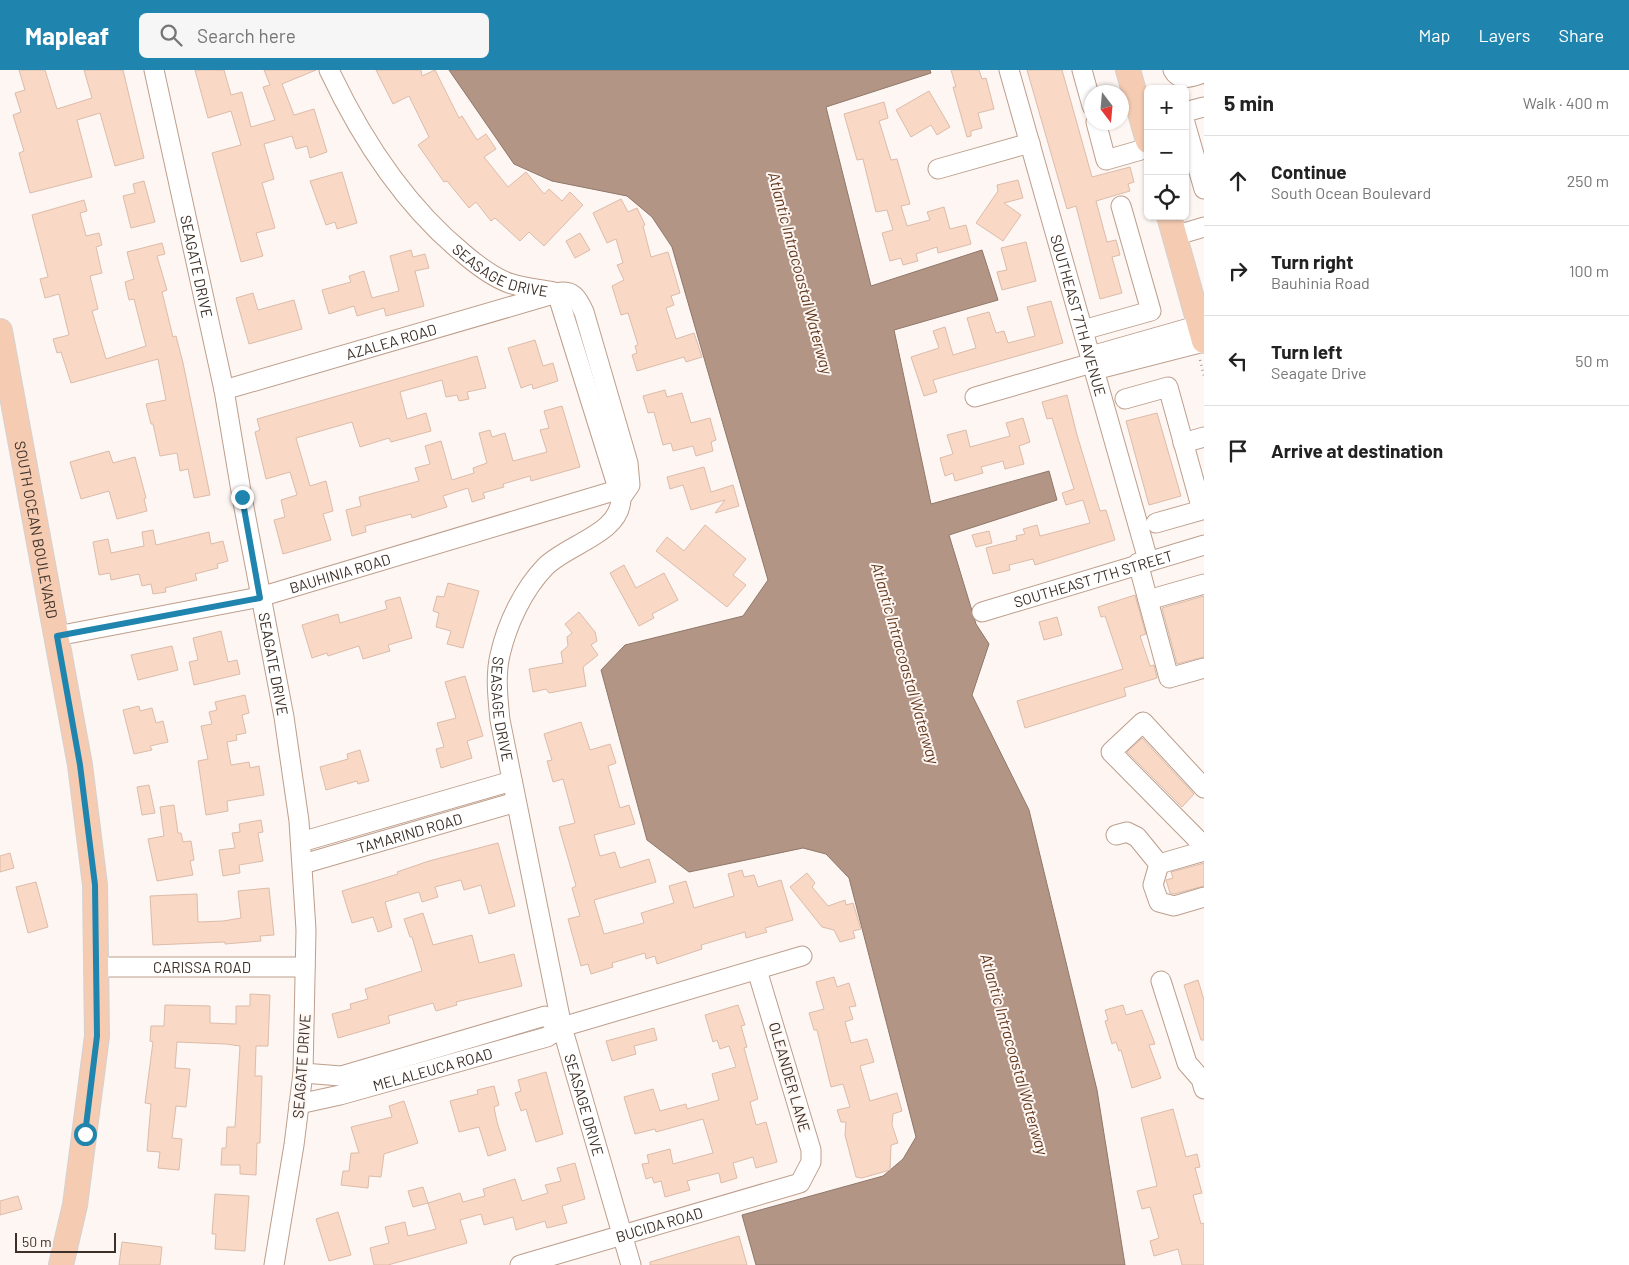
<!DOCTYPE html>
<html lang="en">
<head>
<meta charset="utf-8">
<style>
  body { margin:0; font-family:Barlow,sans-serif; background:#f6f6f6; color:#222 }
  .controls { position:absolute; right:15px; top:15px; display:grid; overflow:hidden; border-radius:8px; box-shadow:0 1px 4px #0004 }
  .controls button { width:45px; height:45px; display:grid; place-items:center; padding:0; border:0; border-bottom:1px solid #e0e0e0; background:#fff; color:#222; font:25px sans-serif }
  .compass { position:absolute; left:1084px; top:15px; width:45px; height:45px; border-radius:50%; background:#fff; box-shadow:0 1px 4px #0004; rotate:164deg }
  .scale { position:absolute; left:15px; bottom:12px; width:101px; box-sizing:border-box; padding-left:5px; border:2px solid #3c3028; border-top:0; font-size:14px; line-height:18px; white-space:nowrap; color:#3c3028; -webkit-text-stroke:4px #fdf6f2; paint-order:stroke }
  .stop { position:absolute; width:15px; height:15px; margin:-11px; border:4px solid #1f85ae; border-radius:50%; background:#fff }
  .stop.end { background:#1f85ae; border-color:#fff; box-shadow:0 1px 5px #0008 }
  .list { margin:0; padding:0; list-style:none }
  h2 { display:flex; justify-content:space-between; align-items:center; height:65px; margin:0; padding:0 20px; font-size:21px }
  h2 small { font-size:16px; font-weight:400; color:#767676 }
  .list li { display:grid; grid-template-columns:32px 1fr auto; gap:15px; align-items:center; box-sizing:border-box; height:90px; padding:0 20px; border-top:1px solid #e0e0e0 }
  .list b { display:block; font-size:19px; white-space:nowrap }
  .list p { margin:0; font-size:16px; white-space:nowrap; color:#767676 }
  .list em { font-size:16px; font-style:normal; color:#767676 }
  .icon { flex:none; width:28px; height:28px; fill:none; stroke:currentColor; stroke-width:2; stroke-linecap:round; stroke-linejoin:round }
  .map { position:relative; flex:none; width:1204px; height:1195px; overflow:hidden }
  header { display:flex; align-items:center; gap:30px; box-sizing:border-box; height:70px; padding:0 25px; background:#1f85ae; color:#fff }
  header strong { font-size:24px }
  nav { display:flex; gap:28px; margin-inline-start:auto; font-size:18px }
  .search { width:350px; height:45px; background:#f6f6f6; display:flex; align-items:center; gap:12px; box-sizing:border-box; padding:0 18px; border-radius:8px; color:#767676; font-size:19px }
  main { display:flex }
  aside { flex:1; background:#fff }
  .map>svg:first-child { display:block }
</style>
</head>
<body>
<header>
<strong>Mapleaf</strong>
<div class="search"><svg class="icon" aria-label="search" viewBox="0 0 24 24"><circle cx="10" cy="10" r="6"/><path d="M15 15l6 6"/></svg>Search here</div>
<nav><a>Map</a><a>Layers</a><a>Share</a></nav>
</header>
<main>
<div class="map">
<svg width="1204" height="1195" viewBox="0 0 1204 1195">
  <rect width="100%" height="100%" fill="#fdf6f2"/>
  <path fill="#b29585" stroke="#8f7769" d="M449,0H930L931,3L826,37L871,216L982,180L998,230L894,260L931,434L1049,401L1057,430L949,465L976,554L989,574L972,625L1029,740L1097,1020L1125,1195H756L742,1145L883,1106L903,1089L916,1067L849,808L826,784L803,778L689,802L647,770L601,600L625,575L743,546L768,510L672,177L652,147L627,126L552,111L514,94Z"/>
  <g fill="#f9d8c5" stroke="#dcbcaa">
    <path d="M19,0H45L57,39L92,28L84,0H123L144,88L115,96L100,43L77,50L92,107L30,123L19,83L24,81L13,45L21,42L15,23L25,20Z"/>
    <path d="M195,0H224L231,25L242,22L251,57L275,50L263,17L270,15L264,0H316L282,14L294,45L314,39L327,82L310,88L307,76L296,79L292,66L264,74L274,109L262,113L275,158L256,163L263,186L241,192L212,83L241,75L231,41L208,48Z"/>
    <path d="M376,0H421L422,6L435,0L459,48L462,46L477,70L486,64L496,79L484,87L508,117L526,102L544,124L549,119L562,131L570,122L583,135L544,176L529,162L520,171L495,148L491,151L476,132L469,138L447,111L444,112L418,75L429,67L409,26L393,34Z"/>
    <path d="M951,0H979L982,9L986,8L994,39L978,43L982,58L971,61V66L967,67L953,17H956Z"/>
    <path d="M1027,0H1062L1092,107L1130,97L1134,112L1128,114L1130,121L1096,131L1107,172L1116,170L1120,185L1112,187L1122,223L1100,229L1076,136L1067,139Z"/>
    <path d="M929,21L950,57L937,65L931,55L911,67L896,40Z"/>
    <path d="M884,32L888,48L879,51L891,90L897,89L910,134L901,136L907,156L930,150L927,142L944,137L950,159L966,155L971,174L938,183L937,177L916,184L918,191L903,195L901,188L890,191L882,163L893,160L887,140L876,142L863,89L857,90L844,44Z"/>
    <path d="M342,102L357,153L337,159L335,152L326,155L310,111Z"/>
    <path d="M1018,110L1023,128L1004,133L1021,145L1003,171L976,153L998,121L997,115Z"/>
    <path d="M144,111L155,152L131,158L123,126L135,123L133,114Z"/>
    <path d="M621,129L628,142L637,138L645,155L643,156L651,187L668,182L680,223L671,226L674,235L666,238L676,269L694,263L702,287L686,292L684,287L637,301L632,285L637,283L635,276L638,275L628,243L621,245L612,216L624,210L617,195L623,193L616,169L607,173L593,143Z"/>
    <path d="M84,130L87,141L80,143L86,166L99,163L102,175L96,177L102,203L90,206L98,239L92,241L106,289L146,276L134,229L129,230L125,212L134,209L127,182L162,173L165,184L157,186L167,220L162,222L173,267L176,266L183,293L210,425L194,428L188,399L180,401L177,383L160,386L153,354H151L146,334L166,330L158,289L71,313L61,282L57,283L53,269L69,265L59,224L45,228L40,209L48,207L32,145Z"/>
    <path d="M580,163L590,180L575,188L566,171Z"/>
    <path d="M1026,172L1036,211L1002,220L997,202L1007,200L1001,178Z"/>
    <path d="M411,180L413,187L425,184L429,198L415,201L424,236L386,246L384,238L357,246L354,236L329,244L322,220L351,212L349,206L364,201L372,228L399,221L390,186Z"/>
    <path d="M253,223L258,240L294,230L302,259L249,274L236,228Z"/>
    <path d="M1051,231L1063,273L933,310L937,322L924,326L911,287L939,278L933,261L945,257L953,285L976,278L967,248L989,242L996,263L1004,261L1008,273L1035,266L1027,237Z"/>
    <path d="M535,270L543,296L553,293L558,311L533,319L532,314L521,318L508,278Z"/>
    <path d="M477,286L486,318L467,322L469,329L459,331L457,325L446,327L442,310L400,322L407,349L426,343L431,361L391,372L389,368L360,377L352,352L296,368L310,416L326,411L333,441L323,444L331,470L283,484L274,450L285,447L281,430L297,425L290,402L266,409L255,362L260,360L257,349Z"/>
    <path d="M665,320L667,327L682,323L691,353L710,348L716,370L711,372L713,381L696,386L693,376L673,381L671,373L663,375L654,342L648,343L643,326Z"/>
    <path d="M1067,325L1077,365L1100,441L1106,440L1115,470L1035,495L1033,489L1009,495L1010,500L993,504L986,478L1017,470L1016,466L1025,464L1023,459L1037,455L1040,466L1090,453L1083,430L1066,435L1062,423L1074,419L1052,348L1047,349L1042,332Z"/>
    <path d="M562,336L580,397L531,411L530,406L503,414L504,417L483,423L485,428L472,432L468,418L443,426L447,437L412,448L411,444L365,456L366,462L352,466L346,440L361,436L359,427L419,411L415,398L430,394L425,376L441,371L452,410L474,403L473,398L487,393L479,363L490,360L492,367L505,363L513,391L547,382L540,360L549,358L544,341Z"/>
    <path d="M1157,343L1181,426L1149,435L1126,351Z"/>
    <path d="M1023,348L1030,372L1019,376L1024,394L1005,399L1003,391L981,397L983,403L955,411L953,403L945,406L940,388L953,384L947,365L966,360L970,377L1010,366L1006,353Z"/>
    <path d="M109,381L113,393L135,387L146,428L144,429L147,441L117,449L109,421L81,429L70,392Z"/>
    <path d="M704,397L711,422L733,415L739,436L715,443L725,430L691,440L683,415L670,419L667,407Z"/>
    <path d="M705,455L746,489L733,505L746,515L727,537L656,481L667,467L684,481Z"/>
    <path d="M153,460L156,475L209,462L211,474L223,471L228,491L217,494L218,498L195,504L197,510L165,518L166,522L153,524L151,514L142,516L139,504L111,510L110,503L99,505L93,472L108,469L111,483L144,476L142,462Z"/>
    <path d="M989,461L992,473L976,477L972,465Z"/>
    <path d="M624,495L636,518L664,503L678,530L652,544L654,548L639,556L610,503Z"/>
    <path d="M448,513L479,521L463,578L447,574L451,561L436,557L439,543L433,541L437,526L444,527Z"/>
    <path d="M1135,525L1146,564L1140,566L1150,596L1154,595L1157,608L1124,618L1126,626L1025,658L1017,631L1123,599L1105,546L1101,547L1098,537Z"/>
    <path d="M1204,526V587L1177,594L1162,538Z"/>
    <path d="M400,527L412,568L388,575L390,581L363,589L359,576L328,586L327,583L312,588L302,555L338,544L340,553L387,539L385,531Z"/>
    <path d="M579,542L595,562L597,571L591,575L598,585L583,597L586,616L549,623L546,619L533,622L529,599L563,593L561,582L568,576L567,567L572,563L565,554Z"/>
    <path d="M1057,547L1062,565L1044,570L1039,552Z"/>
    <path d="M221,561L228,592L237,590L240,604L194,615L189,592L198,590L193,568Z"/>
    <path d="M172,576L178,600L138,610L131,585Z"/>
    <path d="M465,606L483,666L467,671L472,688L441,698L436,679L444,677L437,653L456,648L445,612Z"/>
    <path d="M245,625L249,643L242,645L246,663L236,665L237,670L227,672L231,695L249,692L250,698L259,696L264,725L227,731L228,741L206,745L198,691L208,689L201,656L212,654L209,642L217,640L215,632Z"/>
    <path d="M139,636L140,641L152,638L156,653L163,651L168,672L150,676L152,680L134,684L123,640Z"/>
    <path d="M581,652L590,680L610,674L616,693L608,696L620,738L629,735L635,754L594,765L600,786L615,782L620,798L649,789L656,812L594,830L604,864L644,853L641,843L674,833L669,816L686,811L694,838L734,826L728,804L742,800L744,807L754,805L758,817L781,810L793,850L765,858L767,862L746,868L745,862L701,875L702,879L657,894L655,886L646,889L645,883L612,893L613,897L591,904L588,894L581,896L568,849L580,846L572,818L576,816L559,757L575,753L563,709L553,712L547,691L552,690L544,664Z"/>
    <path d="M1142,668L1194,724L1182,737L1127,682Z"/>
    <path d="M360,680L369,711L358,714L357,711L326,720L320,697L348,689L347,684Z"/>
    <path d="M149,715L155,743L142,745L137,717Z"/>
    <path d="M174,735L178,763H181L183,772L191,771L194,790L190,791L193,805L157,811L148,769L164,766L160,737Z"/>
    <path d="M261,750L263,762L258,763L263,791L239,795L240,803L223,806L219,780L235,778L232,763L240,762L239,754Z"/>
    <path d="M498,773L515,836L489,844L481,815L464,820L461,810L435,817L438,827L422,832L419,822L385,832L392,857L378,862L373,847L352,853L342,821L398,804L397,802L429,791Z"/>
    <path d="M10,783L14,798L0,802V786Z"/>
    <path d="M1204,793V816L1174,824L1170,823L1166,810L1173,808L1171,802Z"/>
    <path d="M807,803L815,813L812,817L828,836L845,830L846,835L853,833L861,859L853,861L855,868L840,872L834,860L822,857L790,817Z"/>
    <path d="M36,812L48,857L28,863L16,817Z"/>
    <path d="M269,818L274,865L260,866L261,871L225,874V872L153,875L150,826L197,824L198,852L223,851L241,848L238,821Z"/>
    <path d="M423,843L433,875L472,865L479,893L514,884L522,916L456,932L457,935L436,941L433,933L388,946L390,953L338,968L332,944L351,939L350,934L368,929L365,919L422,901L412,867H410L404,849Z"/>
    <path d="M834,907L837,917L849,913L856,936L849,937L853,949L845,952L851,973L867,969L874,992L860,996L870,1031L897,1023L902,1041L893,1044L892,1055L898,1073L891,1075L890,1100L862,1108L856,1107L845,1065L846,1052H841L837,1040L850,1037L843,1014L831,1017L817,960H814L809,943L824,939L816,912Z"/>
    <path d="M1198,910L1204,930V970H1201L1184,915Z"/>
    <path d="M250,924L270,925L268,976H256L255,1006H262L260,1073H257L256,1105L240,1104V1095H221L222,1078H226L227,1057H235L240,976L226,974L177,972L175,998L190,999L186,1037L176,1036L172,1068L182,1069L179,1100L158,1098L160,1082L147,1081L151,1034L145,1033L153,972L150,971L151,956H164L165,935L210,936V953L236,954V936H250Z"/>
    <path d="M738,935L745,955L741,956L747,977L744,978L758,1029L750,1032L756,1055L766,1052L777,1092L756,1098L753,1087L733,1093L737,1108L721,1113L719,1103L687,1111L690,1120L665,1127L661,1111L654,1113L652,1107L646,1109L642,1094L649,1093L647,1085L670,1079L673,1094L713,1083L703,1049L656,1062L655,1059L635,1064L624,1027L653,1019L660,1041L686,1034L687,1039L719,1030L712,1004L736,997L729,976L720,979L717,970L713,972L705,945Z"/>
    <path d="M1123,935L1126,945L1142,940L1155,974L1149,975L1161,1008L1132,1018L1121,980L1119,981L1116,972L1112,974L1105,951L1108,950L1105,940Z"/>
    <path d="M654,958L657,970L634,976L636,984L612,991L606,971Z"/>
    <path d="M546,1002L563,1064L536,1072L526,1039L521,1041L515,1023L521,1021L518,1010Z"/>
    <path d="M494,1016L499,1035L494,1037L497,1052L506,1080L488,1086L479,1057L459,1062L450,1031L478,1024L477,1020Z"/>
    <path d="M404,1031L418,1073L384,1084L381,1107L369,1106L368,1118L341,1115L343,1101H349L351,1083H359L351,1057L392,1047L389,1036Z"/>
    <path d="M1173,1039L1186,1087L1197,1084L1200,1097L1195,1098L1202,1123L1193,1125L1201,1154L1204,1153V1195H1182L1178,1179L1154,1186L1150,1171L1159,1168L1150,1137L1142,1139L1137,1121L1157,1116L1141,1048Z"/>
    <path d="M575,1093L585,1129L562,1136L567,1153L547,1158L545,1151L516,1160L513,1147L484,1155L481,1144L460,1150L467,1173L388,1195H374L370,1178L389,1173L385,1157L405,1152L408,1166L436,1159L428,1133L460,1123L463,1132L485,1126L483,1119L515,1109L522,1131L548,1123L545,1115L561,1111L557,1098Z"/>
    <path d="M423,1117L428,1133L413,1137L408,1121Z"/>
    <path d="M215,1124L249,1126L245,1181L215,1179L216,1164H212Z"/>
    <path d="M18,1126L22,1139L0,1145V1131Z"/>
    <path d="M338,1142L351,1185L329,1191L316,1149Z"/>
    <path d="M739,1166L747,1195H650V1192Z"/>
    <path d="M122,1172L162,1177L160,1195H119Z"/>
  </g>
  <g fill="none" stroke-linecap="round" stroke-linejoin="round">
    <defs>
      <g id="minor">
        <path id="s1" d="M154,0L224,320L242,427L284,647L299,751L306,860L303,1003L294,1075L274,1195"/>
        <path id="s2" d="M329,0C362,70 404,135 464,184C477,195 492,207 509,213C523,218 539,219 554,222"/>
        <path id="s3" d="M1009,0L1148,490"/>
        <path d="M1082,0L1092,36"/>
        <path d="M1173,0C1180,13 1192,6 1204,3"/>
        <path d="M1185,42L1204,37"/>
        <path d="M1096,52L1106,90L1148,78"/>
        <path d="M1185,53L1204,119"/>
        <path d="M938,99L1030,73"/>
        <path d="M1174,166L1204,157"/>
        <path id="s4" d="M557,223L621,428C621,464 567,474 545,497C523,520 507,554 500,585C495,606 498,629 500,650L562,957L631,1195"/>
        <path d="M1083,260L1151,241L1121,136"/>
        <path d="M1092,293L1102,298L1204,272"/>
        <path id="s5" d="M224,320L557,223C573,219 578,229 584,242L628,393L630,415L621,428"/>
        <path d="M975,327L1092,293L1098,284L1200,255"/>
        <path d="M1125,329L1168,317L1202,440L1156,453"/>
        <path d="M1183,373L1204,367"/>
        <path d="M1138,493L1169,608L1204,598"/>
        <path d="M1148,530L1204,514"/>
        <path id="s6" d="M982,542L1204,475"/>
        <path id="s7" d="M57,566L260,527L617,420"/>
        <path d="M1204,718L1143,652L1111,682L1204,776"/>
        <path d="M1116,765L1127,762L1137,767L1159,794"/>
        <path d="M301,772L512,711"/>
        <path d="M1204,781L1159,794L1153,815L1159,832L1174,836L1204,827"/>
        <path id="s8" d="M303,794L516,732"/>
        <path id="s9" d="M98,897H305"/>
        <path d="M1161,911L1187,993L1201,1009L1204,1019"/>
        <path d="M303,1003L341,1006L545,946L562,957"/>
        <path id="s10" d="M299,1034L340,1025L547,967L562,957L802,886"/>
        <path id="s11" d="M520,1195L800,1113L811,1092V1080L757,900"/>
      </g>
      <g id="major">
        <path d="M1128,0L1148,71"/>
        <path d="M1169,146L1204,271"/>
        <path id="s12" d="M0,261L80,695L95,815L97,966L75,1135L61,1195"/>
      </g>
    </defs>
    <use href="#minor" stroke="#bd9e8c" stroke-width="21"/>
    <use href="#major" stroke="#d4d1d0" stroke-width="26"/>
    <g stroke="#a59c96" stroke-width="2.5" stroke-dasharray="1 4" stroke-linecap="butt">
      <path d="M1145,95L1148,105"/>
      <path d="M1200,290L1204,306"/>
    </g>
    <use href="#minor" stroke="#fff" stroke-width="19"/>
    <use href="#major" stroke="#f5cbb2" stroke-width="24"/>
  </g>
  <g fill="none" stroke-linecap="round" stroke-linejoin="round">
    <path stroke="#1f85ae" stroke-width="6" d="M85,1064L97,966L95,815L80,695L57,566L260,528L242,427"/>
  </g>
  <g text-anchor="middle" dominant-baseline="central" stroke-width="4" stroke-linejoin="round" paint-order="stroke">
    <g font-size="15" fill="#3c3028" stroke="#fdf6f2">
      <text stroke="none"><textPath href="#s1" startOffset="201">SEAGATE DRIVE</textPath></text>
      <text stroke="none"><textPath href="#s2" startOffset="271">SEASAGE DRIVE</textPath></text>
      <text stroke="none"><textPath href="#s3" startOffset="255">SOUTHEAST 7TH AVENUE</textPath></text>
      <text stroke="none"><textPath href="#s5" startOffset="174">AZALEA ROAD</textPath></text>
      <text stroke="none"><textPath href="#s12" startOffset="202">SOUTH OCEAN BOULEVARD</textPath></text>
      <text stroke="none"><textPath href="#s7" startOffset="290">BAUHINIA ROAD</textPath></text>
      <text stroke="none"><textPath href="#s6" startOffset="116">SOUTHEAST 7TH STREET</textPath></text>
      <text stroke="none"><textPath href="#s1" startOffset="606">SEAGATE DRIVE</textPath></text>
      <text stroke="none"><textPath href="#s4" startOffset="476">SEASAGE DRIVE</textPath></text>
      <text stroke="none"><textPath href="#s8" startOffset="111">TAMARIND ROAD</textPath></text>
      <text stroke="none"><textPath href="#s9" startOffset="104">CARISSA ROAD</textPath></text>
      <text transform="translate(301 996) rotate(-86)">SEAGATE DRIVE</text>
      <text stroke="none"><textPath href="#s10" startOffset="138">MELALEUCA ROAD</textPath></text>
      <text transform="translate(790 1007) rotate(74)">OLEANDER LANE</text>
      <text stroke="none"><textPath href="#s4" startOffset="881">SEASAGE DRIVE</textPath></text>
      <text stroke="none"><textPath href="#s11" startOffset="145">BUCIDA ROAD</textPath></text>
    </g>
    <g font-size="16" font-style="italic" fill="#63391e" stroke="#fdf6f2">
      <text transform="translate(801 203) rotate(75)">Atlantic Intracoastal Waterway</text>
      <text transform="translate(906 593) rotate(74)">Atlantic Intracoastal Waterway</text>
      <text transform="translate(1015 984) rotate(74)">Atlantic Intracoastal Waterway</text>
    </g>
  </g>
</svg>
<div class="controls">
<button>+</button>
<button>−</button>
<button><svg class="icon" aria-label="locate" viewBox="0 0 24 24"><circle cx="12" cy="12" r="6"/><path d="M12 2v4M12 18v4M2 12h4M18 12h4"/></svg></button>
</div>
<svg class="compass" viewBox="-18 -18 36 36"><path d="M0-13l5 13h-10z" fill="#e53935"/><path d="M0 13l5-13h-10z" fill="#767676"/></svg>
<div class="scale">50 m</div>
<div class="stop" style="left:85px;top:1064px"></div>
<div class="stop end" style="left:242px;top:427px"></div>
</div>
<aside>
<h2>5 min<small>Walk · 400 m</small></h2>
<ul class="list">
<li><svg class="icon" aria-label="ahead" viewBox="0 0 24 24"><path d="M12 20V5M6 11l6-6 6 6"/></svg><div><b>Continue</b><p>South Ocean Boulevard</p></div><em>250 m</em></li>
<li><svg class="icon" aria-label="right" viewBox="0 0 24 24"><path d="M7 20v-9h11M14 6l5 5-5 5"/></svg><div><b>Turn right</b><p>Bauhinia Road</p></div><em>100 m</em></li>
<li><svg class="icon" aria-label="left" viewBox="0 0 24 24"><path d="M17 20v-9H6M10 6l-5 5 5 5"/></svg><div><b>Turn left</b><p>Seagate Drive</p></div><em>50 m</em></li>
<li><svg class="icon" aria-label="arrive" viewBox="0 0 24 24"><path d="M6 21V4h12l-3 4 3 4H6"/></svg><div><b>Arrive at destination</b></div></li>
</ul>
</aside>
</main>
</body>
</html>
